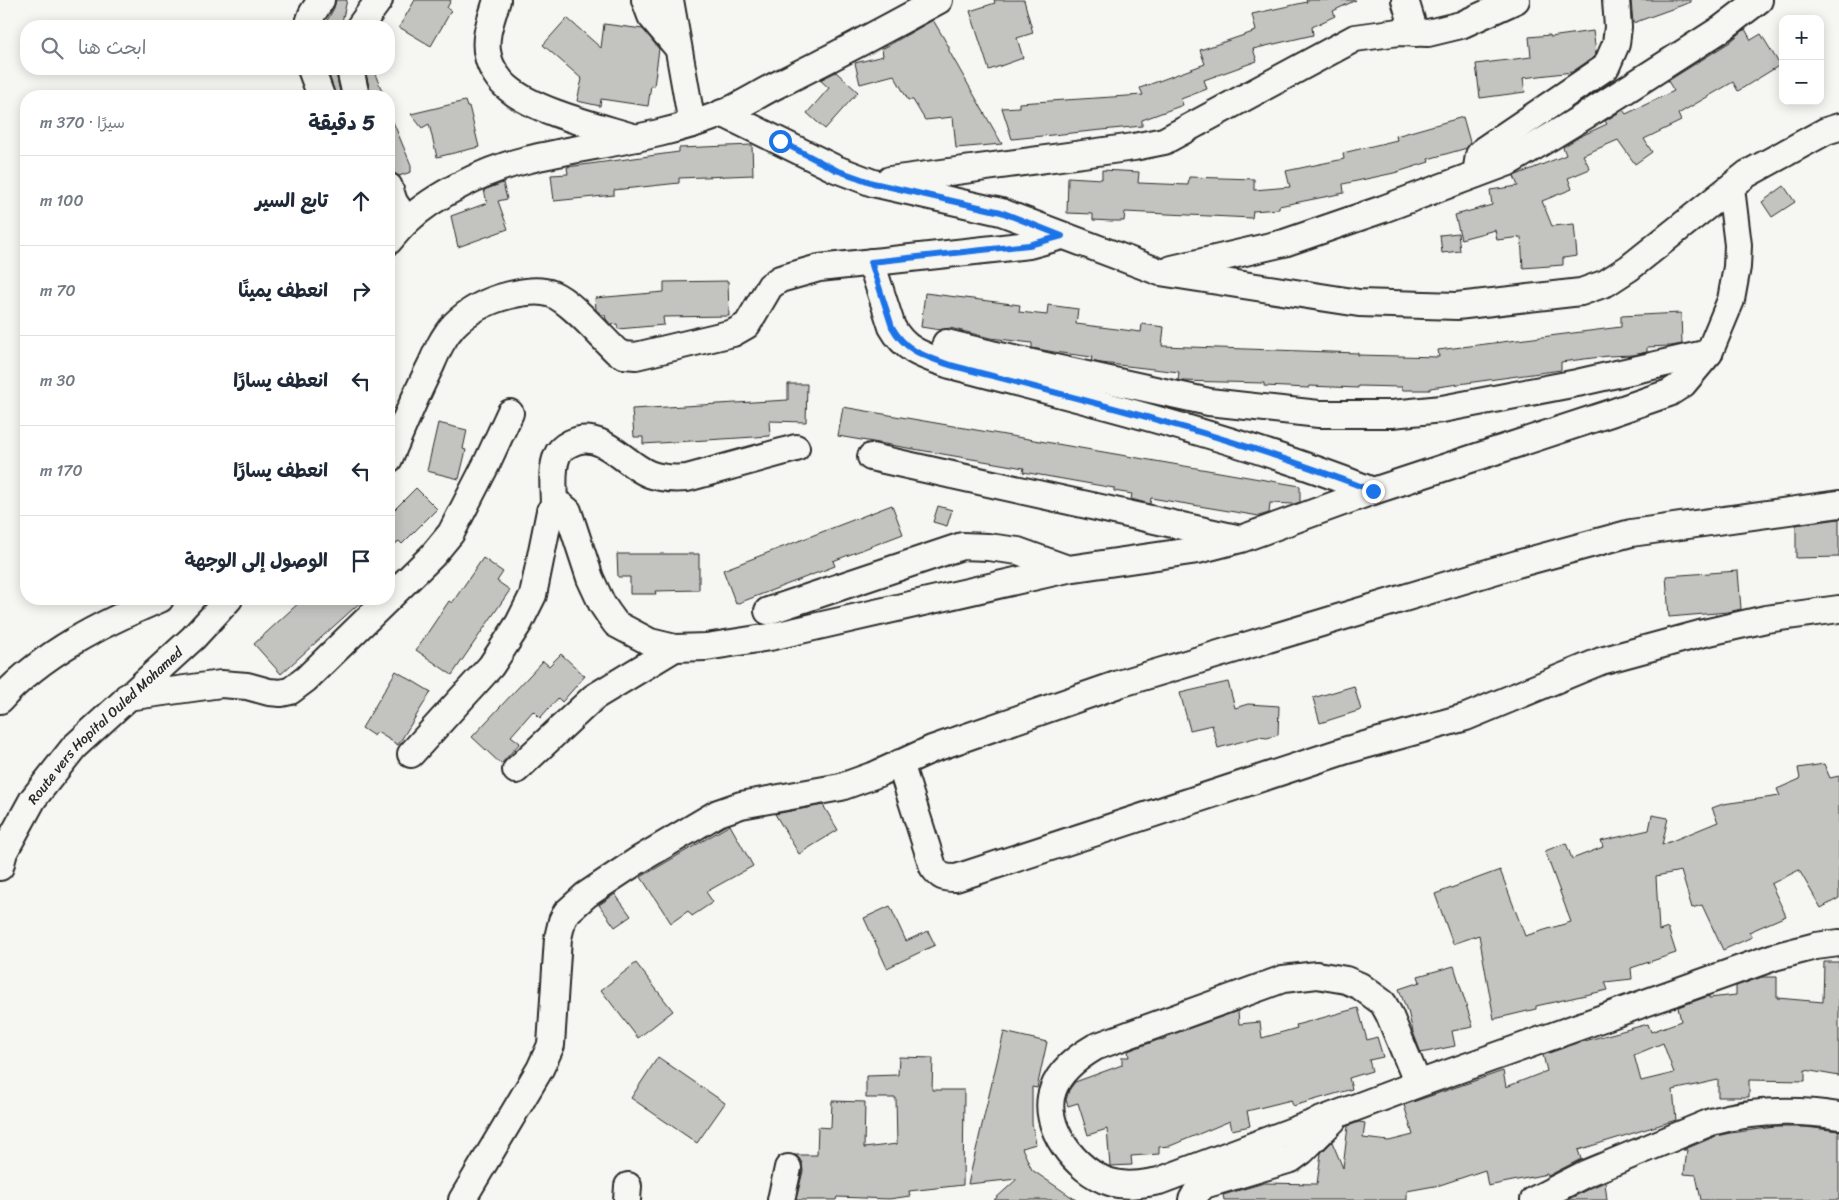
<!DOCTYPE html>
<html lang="ar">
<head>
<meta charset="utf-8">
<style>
  body { margin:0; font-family:Sriracha,"Playpen Sans Arabic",sans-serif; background:#f6f6f7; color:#1f2937; direction:rtl }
  .controls { position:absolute; right:15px; top:15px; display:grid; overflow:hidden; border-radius:10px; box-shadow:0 2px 12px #0003 }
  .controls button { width:45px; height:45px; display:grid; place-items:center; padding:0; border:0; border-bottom:1px solid #e0e1e3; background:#fff; color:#1f2937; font:25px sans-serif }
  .stop { position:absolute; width:15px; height:15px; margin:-11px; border:4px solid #1a73e8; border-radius:50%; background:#fff }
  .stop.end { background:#1a73e8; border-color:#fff; box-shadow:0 1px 5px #0008 }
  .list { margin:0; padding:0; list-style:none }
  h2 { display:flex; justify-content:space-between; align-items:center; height:65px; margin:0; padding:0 20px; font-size:21px }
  h2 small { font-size:16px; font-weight:400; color:#747a83 }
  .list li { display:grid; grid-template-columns:32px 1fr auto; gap:15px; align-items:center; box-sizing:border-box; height:90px; padding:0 20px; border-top:1px solid #e0e1e3 }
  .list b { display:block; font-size:19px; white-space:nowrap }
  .list em { font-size:16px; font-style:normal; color:#747a83 }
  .icon { flex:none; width:28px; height:28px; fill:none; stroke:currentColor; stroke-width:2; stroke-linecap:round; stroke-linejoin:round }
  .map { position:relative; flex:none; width:1839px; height:1200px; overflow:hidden; direction:ltr }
  .search { position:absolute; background:#fff; box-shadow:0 2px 12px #0003; left:20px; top:20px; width:375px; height:55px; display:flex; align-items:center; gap:12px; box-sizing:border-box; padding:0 18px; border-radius:20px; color:#747a83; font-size:19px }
  .panel { position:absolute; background:#fff; box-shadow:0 2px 12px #0003; left:20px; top:90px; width:375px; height:515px; border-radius:20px; direction:rtl }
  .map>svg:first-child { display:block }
</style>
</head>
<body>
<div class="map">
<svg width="1839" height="1200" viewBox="0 0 1839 1200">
  <rect width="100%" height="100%" fill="#f6f6f2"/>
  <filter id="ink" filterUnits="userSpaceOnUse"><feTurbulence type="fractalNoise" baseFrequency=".02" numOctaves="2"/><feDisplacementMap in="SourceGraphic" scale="10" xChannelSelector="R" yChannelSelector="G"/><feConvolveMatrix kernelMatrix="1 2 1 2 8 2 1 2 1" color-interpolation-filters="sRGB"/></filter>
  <g filter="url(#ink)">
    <g fill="#c3c3c0" stroke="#2b2b2b" fill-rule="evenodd">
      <path d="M336,0H347L341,26H324L334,8Z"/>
      <path d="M415,0H451L447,8L451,11L431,46L399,27Z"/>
      <path d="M994,0H1024L1033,33L1017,38L1023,58L989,70L970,11L995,3Z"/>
      <path d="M1306,0H1356L1333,11L1335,16L1312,27L1313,35L1253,49L1257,61L1204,80L1207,89L1181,99L1183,105L1142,120V126L1012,139L1002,108L1019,107V103L1143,95L1140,88L1205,64L1200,50L1256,31L1252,14L1307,2Z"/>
      <path d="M1631,0H1691V2L1633,23Z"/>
      <path d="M567,18L601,48L604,24L643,29L659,49L654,86L651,85L648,106L601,99L600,106L577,101L582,79L543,45Z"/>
      <path d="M933,20L949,47V51L1002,144L956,148L953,117L925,120L913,100H908L894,75L860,84L855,63L883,56L882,49Z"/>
      <path d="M1745,29L1751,40L1761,34L1780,65L1738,91L1733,82L1678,114L1681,121L1644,139L1652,152L1635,164L1618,140L1583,155L1590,169L1568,178L1572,189L1542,201L1552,226L1574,224L1577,256L1563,258V265L1523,268L1521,237L1497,240L1495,230L1461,239L1455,215L1492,205L1490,190L1518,186L1514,176L1566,155L1563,147L1579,137L1607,124L1605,121L1623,110L1626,114L1674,91L1668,81L1730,42Z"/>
      <path d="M1593,31L1596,52L1594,57L1572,72L1523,78L1525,92L1480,98L1476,64L1531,57L1529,37L1550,35V37Z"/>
      <path d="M327,69H335L341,96H336Z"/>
      <path d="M365,69H373L384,96H371Z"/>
      <path d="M836,72L858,92L825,129L807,113L829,88L820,80Z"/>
      <path d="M465,101L467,107L469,106L479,147L437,157L429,124L422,128L411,114Z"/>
      <path d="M389,112L411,165V172L399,176L394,173L389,159Z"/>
      <path d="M1463,117L1470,142L1467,148L1428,159L1429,162L1394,173L1343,184L1344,193L1279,206V209L1253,211L1252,218L1125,212L1124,221H1112L1093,220V214L1067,213L1068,177L1102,179V170L1139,172L1138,183L1188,185L1189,177L1254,179V190L1290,187L1286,171L1344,159L1343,153L1397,140L1396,136Z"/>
      <path d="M752,145L753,175L679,178V183L614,190V195L554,201L551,175L568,174L567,167L679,152V148Z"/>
      <path d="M503,183L507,199L498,201L508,229L458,247L451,216L487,203L484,190Z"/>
      <path d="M1784,186L1795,202L1772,217L1762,202Z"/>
      <path d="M1458,233L1460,251L1442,253L1440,235Z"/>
      <path d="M728,281L729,316L663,317L664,325L618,329L617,324L611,325L606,319L605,315H602L596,310L595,298L664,292V282Z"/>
      <path d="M925,293L1020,305L1019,312L1047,315L1048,305L1078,309L1076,324L1141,332L1142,324L1164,327L1162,346L1358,353V355L1439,357L1438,350L1621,327V316L1681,313L1682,344L1671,346L1647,347V352L1634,355L1608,356L1561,362V370L1430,388V390H1402V387L1358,386V388L1309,386V388L1264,386V383L1181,381L1178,380L1179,372L1101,363L1091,361L1092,357L1054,352L1032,348V343L990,338L950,328L940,330L921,327Z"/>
      <path d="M788,384H807L806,422L769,421L770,436L643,444V437H634L632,409L788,400Z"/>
      <path d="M843,407L1300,486V502L1294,504L1270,503L1269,513L1259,516L1151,498L1150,504L1131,499L1132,494L1114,491V488L1023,472L1024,468L838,436Z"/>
      <path d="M438,423L467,430L463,449L466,450L459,479L427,471Z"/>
      <path d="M416,488L437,509L402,544L399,541L389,549V515Z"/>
      <path d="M892,505L903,534L833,561L835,566L736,604L723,570Z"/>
      <path d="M938,506L952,510L947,526L933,522Z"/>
      <path d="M1839,519V557L1796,558V525Z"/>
      <path d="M617,554H699V590L655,591L656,594H630V577H618Z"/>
      <path d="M483,558L503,572L497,581L510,590L452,675L416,650L449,601L452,603Z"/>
      <path d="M1738,571L1741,609L1728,612L1669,617L1666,576Z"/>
      <path d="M303,599H364L281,674L254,644Z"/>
      <path d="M561,654L585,676L562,702L558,698L540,718L533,711L511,736L520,743L501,764L472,737L543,661L549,666Z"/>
      <path d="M396,671L431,692L398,745L377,732L374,736L362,728Z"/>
      <path d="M1228,682L1235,708L1248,704L1279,706L1278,735L1267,738L1258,737L1218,748L1212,725L1190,730L1180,693Z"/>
      <path d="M1354,686L1361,710L1320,723L1313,698Z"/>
      <path d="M1824,764L1830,778L1839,776V898L1821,908L1799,870L1771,884L1786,916L1749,932L1752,937L1723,950L1702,905L1692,908L1681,871L1656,876L1659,931L1668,928L1676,953L1631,968L1632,979L1605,982L1608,990L1536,1006V1009L1494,1019L1479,935L1453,944L1435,894L1500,870L1525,936L1571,922L1545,851L1566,843L1572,859L1603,847L1601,841L1649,830L1652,815L1668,818L1662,845L1718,822L1712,808L1723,804L1780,796L1777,789L1800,779L1798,768Z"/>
      <path d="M823,805L838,830L799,854L775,814Z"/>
      <path d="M730,825L753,866L706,892L713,902L692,916L688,911L671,923L641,877Z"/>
      <path d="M615,894L631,916L615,927L599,905Z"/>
      <path d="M890,906L906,941L928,931L935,945L887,968L864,918Z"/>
      <path d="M1824,962H1839V1076L1805,1070V1081L1749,1080V1097H1718V1080L1673,1090L1676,1120L1578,1150L1581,1159L1548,1176L1547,1174L1488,1186L1485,1170L1440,1185L1407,1191V1200H1224L1223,1195L1264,1183L1317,1184L1321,1153L1332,1142L1343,1168L1348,1126L1359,1122L1365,1123L1363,1138L1389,1141L1413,1135L1404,1105L1503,1071L1506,1087L1547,1071L1543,1055L1581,1042L1648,1024L1651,1032L1681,1021L1678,1007L1709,996V998L1736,995V986L1762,977H1777V998L1823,1002ZM1663,1043L1674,1073L1641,1081L1634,1055Z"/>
      <path d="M636,963L673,1011L638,1038L601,990Z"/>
      <path d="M1454,966L1473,1027L1452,1031L1455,1046L1421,1053L1413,1032L1408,1011H1407L1399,989L1420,982L1418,976Z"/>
      <path d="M1358,1008L1367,1040L1377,1037L1383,1057L1369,1060L1372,1071L1349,1078L1352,1089L1293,1106L1291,1100L1247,1111L1250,1126L1232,1130L1230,1121L1170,1146L1159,1147V1154L1131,1156L1132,1165L1110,1166L1107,1129L1088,1135L1078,1103L1068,1106L1066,1100L1069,1090L1075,1082L1122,1065V1057H1129L1128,1051L1158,1040L1166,1039L1165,1037L1238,1011L1239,1024L1260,1022L1262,1038L1297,1028L1296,1025Z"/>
      <path d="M1004,1032L1047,1042L1037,1088L1032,1087V1123L1036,1144L1022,1148L1032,1170L1076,1200H994L1017,1179L968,1184Z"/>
      <path d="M658,1057L725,1103L697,1143L631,1098Z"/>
      <path d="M899,1057L933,1058L932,1090H964L963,1185L909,1191L910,1196L889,1199L837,1197L836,1200H796L803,1171L802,1163L798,1157L794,1155H817L818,1127L831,1128L832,1101L865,1102L864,1148L897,1144L896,1098H866V1076L898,1075Z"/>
      <path d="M1775,1127H1805L1839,1131V1200H1701L1696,1175L1684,1174L1687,1150H1683L1716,1136L1730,1133Z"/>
      <path d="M1605,1182L1607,1200H1567L1591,1188Z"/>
    </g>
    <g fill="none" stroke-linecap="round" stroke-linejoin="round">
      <defs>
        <g id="minor">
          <path d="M497,0C492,17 483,38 488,56C490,67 499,81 508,88C535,112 601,127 636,138"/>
          <path d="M645,0L651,16L678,48"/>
          <path d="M670,0L692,124"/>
          <path d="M1405,0L1415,33"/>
          <path d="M308,26L312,14L321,0"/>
          <path d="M360,26L379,0"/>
          <path d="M311,69L321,96"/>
          <path d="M350,69L356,96"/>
          <path d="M722,113L836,169L873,183L1001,212L1160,272L1359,303L1457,306L1581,292L1606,283L1629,268L1747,174L1826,131L1839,127"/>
          <path d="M1476,174L1479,155L1485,149L1606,67L1616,44L1618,27L1616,0"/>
          <path d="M890,180L1134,147L1164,141L1355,38L1399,32L1428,33L1461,25L1516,0"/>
          <path d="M389,187L394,202L407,221"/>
          <path d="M389,241C394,235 400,228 406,222C435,194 488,169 526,160C591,144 658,139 721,114C743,105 763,91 785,81C837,55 888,28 939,0"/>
          <path d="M871,262L892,327C906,352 925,356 950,365C1092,402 1236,437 1373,491"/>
          <path d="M1172,269L1284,243L1383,209L1509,162L1593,111L1721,29L1759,0"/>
          <path d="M946,343L991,354L1209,402L1319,414H1392L1442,409L1577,383L1709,353"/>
          <path d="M871,457L1236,538"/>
          <path d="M389,459C402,428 415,396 431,365C437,351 443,337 454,325C469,310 489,300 510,295C523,292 539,289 552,294C572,302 601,337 617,352L624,355L636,356L733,333L747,325L770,286L780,279L819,268L1029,245L1062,236"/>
          <path d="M554,506C554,490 551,470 557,456C559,450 565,446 571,443C601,428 624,464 649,474C662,479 674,479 687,478L796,448"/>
          <path d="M389,598L432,556L451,533L486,465L510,413"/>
          <path d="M768,611L962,546L988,547L1018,551L1068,569"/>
          <path d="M127,697L221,684L247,686L269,692L281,693L290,691L306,679L388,599"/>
          <path d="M0,700C42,653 103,623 160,599"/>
          <path d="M411,754L491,666L519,623L533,595L550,511L554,506H562L568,511L590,578L602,604L608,613L616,624L650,642L675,648L706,647L770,637L1068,569L1198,550L1241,539L1373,491L1611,413L1669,393L1683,384L1709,353L1731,300L1737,267L1738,245L1731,188"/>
          <path d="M900,763L933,867C940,877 944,878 956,878L1347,750L1466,717L1601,661L1700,634L1766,619L1839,609"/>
          <path d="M516,770L594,697L675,648"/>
          <path id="s1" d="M0,867L4,852L33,799L74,747L193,638L229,599"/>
          <path d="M1418,1084L1389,1014L1383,1003L1360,986L1346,980L1317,975L1283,979L1095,1047C1078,1057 1060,1070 1053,1090C1040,1125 1076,1172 1110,1182C1126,1187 1143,1184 1159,1181L1418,1084L1774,957L1816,946L1839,943"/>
          <path d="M462,1200L540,1069L551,1045L558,938L562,921L566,913L586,895L637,861L718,813L741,805L841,787L877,774L932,749L1119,684L1517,564L1631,533L1839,504"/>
          <path d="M627,1200L628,1186"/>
          <path d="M781,1200L788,1168"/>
          <path d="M1192,1200L1196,1193L1204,1185L1291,1159L1302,1151L1333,1120"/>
          <path d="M1534,1200L1585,1174L1711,1122C1753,1110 1795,1109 1839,1116"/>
        </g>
      </defs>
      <use href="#minor" stroke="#2b2b2b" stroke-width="30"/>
      <use href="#minor" stroke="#f6f6f2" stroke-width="26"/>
    </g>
  </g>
  <g fill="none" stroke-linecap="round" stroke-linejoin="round" filter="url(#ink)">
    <path stroke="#1a73e8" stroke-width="6" d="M780,141L836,170L873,183L1001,212L1062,236L1029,245L871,262L892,327C906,352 925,356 950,365C1092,402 1236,437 1373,491"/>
  </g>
  <g text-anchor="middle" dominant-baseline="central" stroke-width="4.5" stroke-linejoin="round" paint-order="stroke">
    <g font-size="14" fill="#2b2b2b" stroke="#f6f6f2">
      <text stroke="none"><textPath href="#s1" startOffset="179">Route vers Hopital Ouled Mohamed</textPath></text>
    </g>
  </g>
</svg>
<div class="controls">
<button>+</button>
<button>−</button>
</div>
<div class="stop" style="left:780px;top:141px"></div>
<div class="stop end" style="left:1373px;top:491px"></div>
<div class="search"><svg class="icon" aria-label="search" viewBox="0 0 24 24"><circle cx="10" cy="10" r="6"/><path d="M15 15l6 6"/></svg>ابحث هنا</div>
<section class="panel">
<h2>5 دقيقة<small>سيرًا · 370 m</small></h2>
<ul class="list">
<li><svg class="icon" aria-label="ahead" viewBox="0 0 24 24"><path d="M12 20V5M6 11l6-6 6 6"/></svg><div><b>تابع السير</b></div><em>100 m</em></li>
<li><svg class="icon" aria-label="right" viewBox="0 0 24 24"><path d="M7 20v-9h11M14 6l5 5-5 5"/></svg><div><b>انعطف يمينًا</b></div><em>70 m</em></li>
<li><svg class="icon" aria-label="left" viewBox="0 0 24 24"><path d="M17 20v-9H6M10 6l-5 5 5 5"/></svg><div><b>انعطف يسارًا</b></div><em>30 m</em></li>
<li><svg class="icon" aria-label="left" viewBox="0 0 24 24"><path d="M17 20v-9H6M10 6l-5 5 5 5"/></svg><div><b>انعطف يسارًا</b></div><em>170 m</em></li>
<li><svg class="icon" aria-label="arrive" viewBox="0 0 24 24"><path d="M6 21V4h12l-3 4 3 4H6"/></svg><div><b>الوصول إلى الوجهة</b></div></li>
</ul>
</section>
</div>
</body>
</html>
